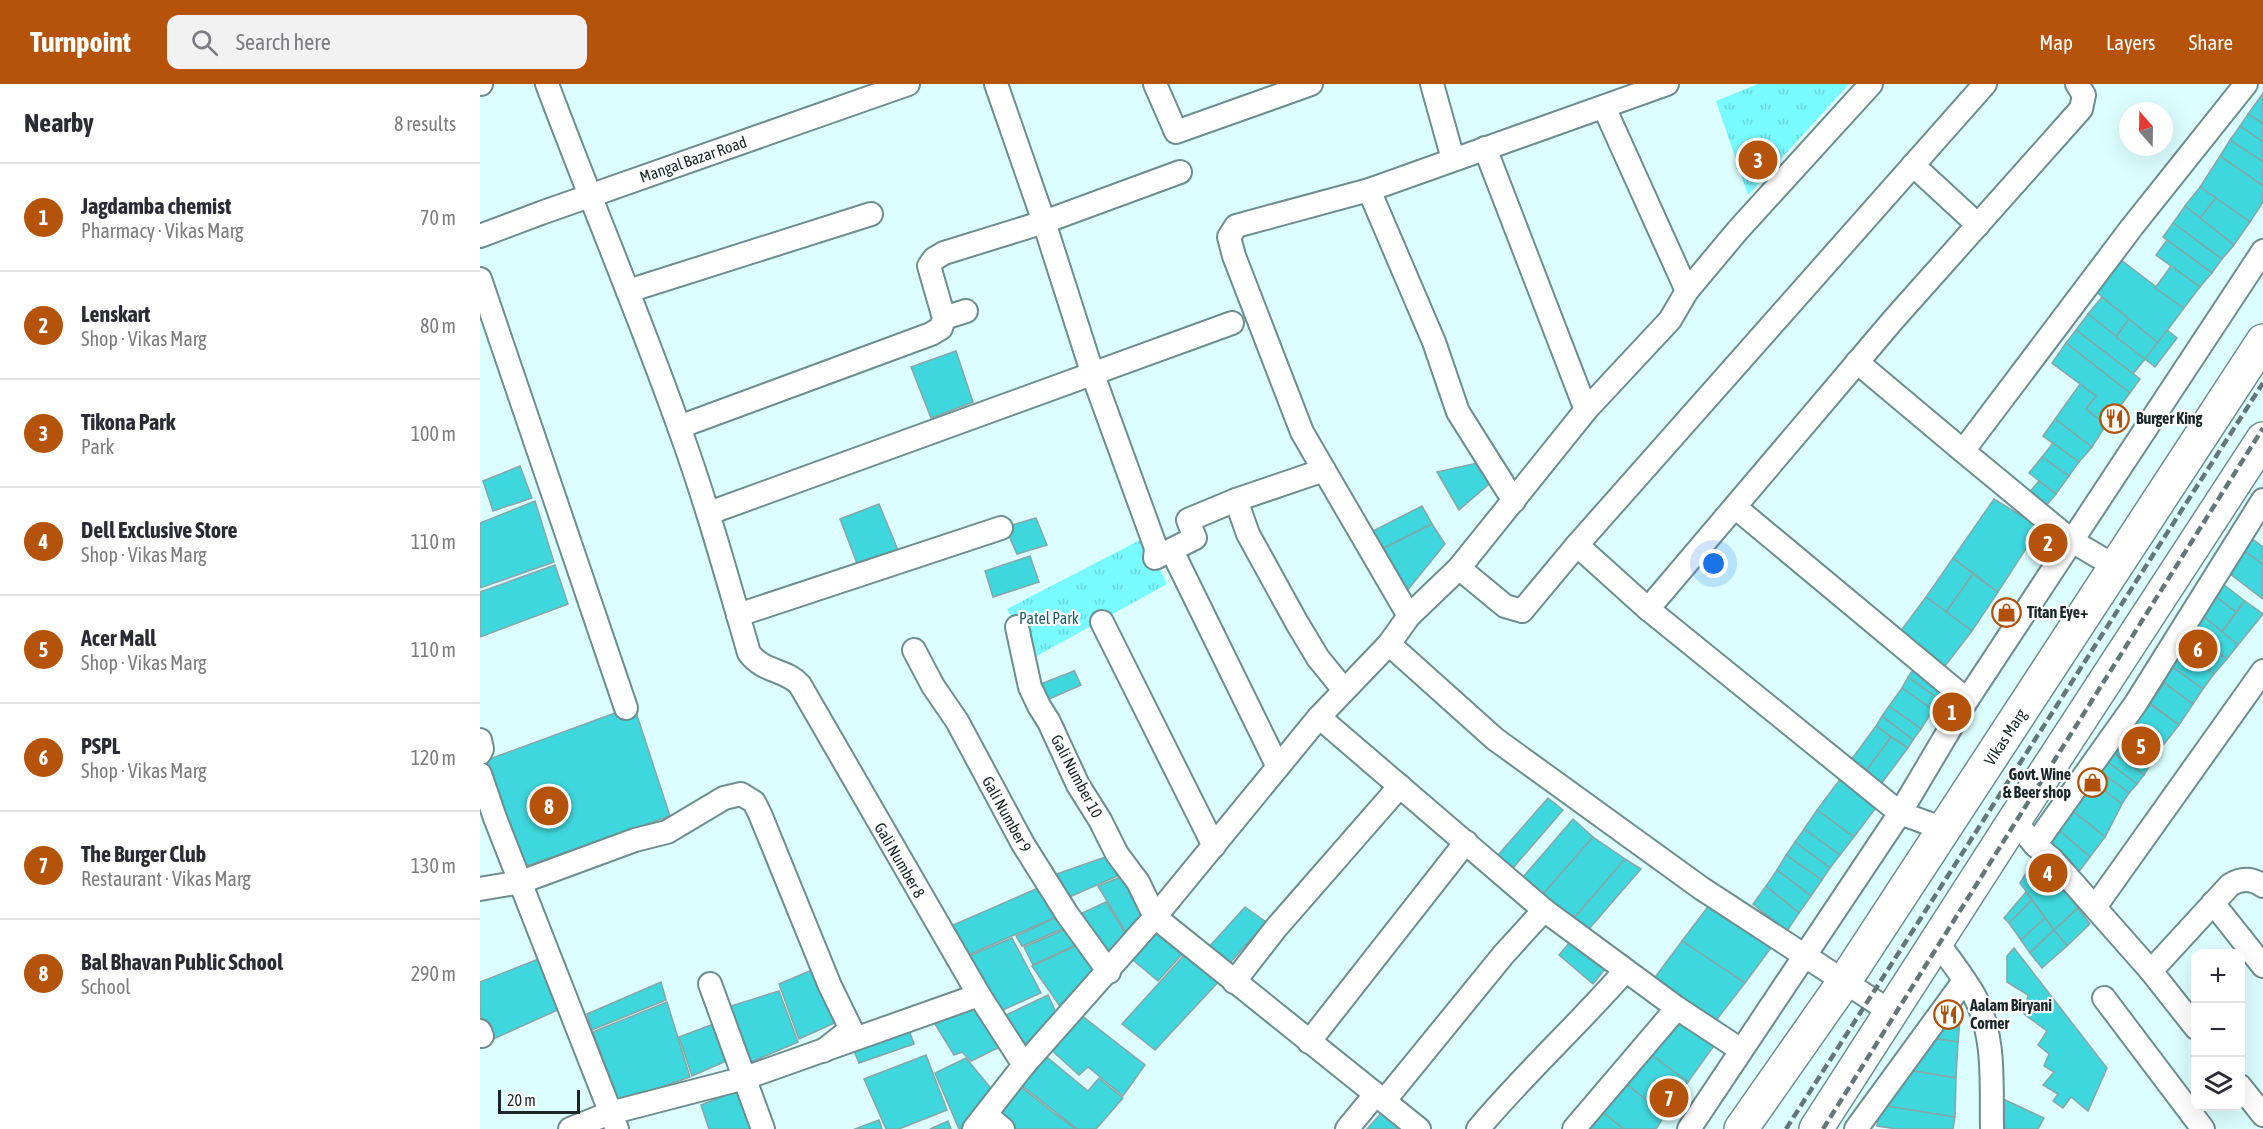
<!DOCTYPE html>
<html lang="en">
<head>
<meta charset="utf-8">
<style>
  body { margin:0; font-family:"Asap Condensed",sans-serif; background:#f2f2f3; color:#2b2b33 }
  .controls { position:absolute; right:18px; bottom:18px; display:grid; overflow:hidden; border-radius:12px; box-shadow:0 6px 24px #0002 }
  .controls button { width:54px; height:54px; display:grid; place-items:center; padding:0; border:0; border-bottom:2px solid #e1e1e2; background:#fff; color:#2b2b33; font:30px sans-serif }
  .compass { position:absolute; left:1639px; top:18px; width:54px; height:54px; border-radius:50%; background:#fff; box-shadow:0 6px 24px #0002; rotate:340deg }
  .scale { position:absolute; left:18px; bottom:15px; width:82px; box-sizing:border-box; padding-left:6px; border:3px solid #1a2627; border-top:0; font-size:16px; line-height:21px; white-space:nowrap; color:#1a2627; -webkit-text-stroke:4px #fff; paint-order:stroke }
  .you { position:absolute; left:1234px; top:480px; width:21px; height:21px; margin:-15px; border:4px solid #fff; border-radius:50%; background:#1a73e8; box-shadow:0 0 0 9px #1a73e833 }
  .badge { display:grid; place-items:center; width:39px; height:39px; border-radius:50%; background:#b45309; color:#fff; font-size:20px; font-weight:700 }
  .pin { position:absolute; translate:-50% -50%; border:3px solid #fff; box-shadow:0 2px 6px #0006 }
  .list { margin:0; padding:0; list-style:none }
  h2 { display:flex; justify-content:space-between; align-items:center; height:78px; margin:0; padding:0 24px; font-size:26px }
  h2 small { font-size:20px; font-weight:400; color:#7c7c81 }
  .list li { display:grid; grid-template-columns:39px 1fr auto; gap:18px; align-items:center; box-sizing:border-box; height:108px; padding:0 24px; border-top:2px solid #e1e1e2 }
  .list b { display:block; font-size:22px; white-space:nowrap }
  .list p { margin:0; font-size:20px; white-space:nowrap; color:#7c7c81 }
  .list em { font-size:20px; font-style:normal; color:#7c7c81 }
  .icon { flex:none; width:33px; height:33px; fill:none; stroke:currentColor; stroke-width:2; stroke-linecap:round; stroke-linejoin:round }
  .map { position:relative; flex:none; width:1783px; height:1045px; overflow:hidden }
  header { display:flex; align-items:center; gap:36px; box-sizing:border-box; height:84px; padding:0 30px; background:#b45309; color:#fff }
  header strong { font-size:28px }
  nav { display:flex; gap:33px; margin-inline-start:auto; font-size:21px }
  .search { width:420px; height:54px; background:#f2f2f3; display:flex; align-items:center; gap:15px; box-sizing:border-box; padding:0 21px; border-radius:12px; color:#7c7c81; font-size:22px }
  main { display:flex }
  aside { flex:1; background:#fff }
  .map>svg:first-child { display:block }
</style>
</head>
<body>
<header>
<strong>Turnpoint</strong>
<div class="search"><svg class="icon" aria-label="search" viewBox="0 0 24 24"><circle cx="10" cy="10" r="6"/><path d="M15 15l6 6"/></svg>Search here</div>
<nav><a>Map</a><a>Layers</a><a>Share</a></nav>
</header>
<main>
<aside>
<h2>Nearby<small>8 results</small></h2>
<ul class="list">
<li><span class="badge">1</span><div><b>Jagdamba chemist</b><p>Pharmacy · Vikas Marg</p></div><em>70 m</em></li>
<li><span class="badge">2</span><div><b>Lenskart</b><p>Shop · Vikas Marg</p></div><em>80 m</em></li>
<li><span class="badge">3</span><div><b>Tikona Park</b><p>Park</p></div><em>100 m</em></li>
<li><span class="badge">4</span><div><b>Dell Exclusive Store</b><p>Shop · Vikas Marg</p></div><em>110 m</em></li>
<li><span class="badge">5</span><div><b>Acer Mall</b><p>Shop · Vikas Marg</p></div><em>110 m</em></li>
<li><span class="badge">6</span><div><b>PSPL</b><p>Shop · Vikas Marg</p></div><em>120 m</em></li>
<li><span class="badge">7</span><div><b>The Burger Club</b><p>Restaurant · Vikas Marg</p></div><em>130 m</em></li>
<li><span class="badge">8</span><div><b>Bal Bhavan Public School</b><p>School</p></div><em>290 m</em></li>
</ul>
</aside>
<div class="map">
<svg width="1783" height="1045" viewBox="0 0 1783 1045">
  <defs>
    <pattern id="park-tufts" width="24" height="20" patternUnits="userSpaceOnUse" patternTransform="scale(1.5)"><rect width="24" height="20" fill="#78faff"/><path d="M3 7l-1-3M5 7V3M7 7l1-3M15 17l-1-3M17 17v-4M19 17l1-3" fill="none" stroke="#67d6db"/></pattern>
  </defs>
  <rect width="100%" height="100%" fill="#dcfeff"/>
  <g fill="url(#park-tufts)">
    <path d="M1278,0H1369L1268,111L1236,17Z"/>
    <path d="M664,454L687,500L555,573L527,525Z"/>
  </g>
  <g fill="#3ed7dd" stroke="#86a6a7" stroke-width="1.5">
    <path d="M1783,9V40L1768,30Z"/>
    <path d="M1768,30L1783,40V58L1760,42Z"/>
    <path d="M1760,42L1783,58V78L1750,56Z"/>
    <path d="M1750,56L1783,78V102L1740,72Z"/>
    <path d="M1740,72L1783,102V118L1770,138L1720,103Z"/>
    <path d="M1720,103L1736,114L1720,134L1705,122Z"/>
    <path d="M1736,114L1770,138L1754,161L1720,134Z"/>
    <path d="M1705,122L1754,161L1742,175L1693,139Z"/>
    <path d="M1693,139L1742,175L1732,189L1683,153Z"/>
    <path d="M1687,156L1732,189L1720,203L1676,171Z"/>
    <path d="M1641,176L1704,224L1678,259L1615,207Z"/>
    <path d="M1691,182L1720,203L1704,224L1675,204Z"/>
    <path d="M1622,213L1649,235L1636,253L1608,230Z"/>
    <path d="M1608,230L1665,275L1653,290L1596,246Z"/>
    <path d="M1649,235L1678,259L1665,275L1636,253Z"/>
    <path d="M1596,246L1660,295L1650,309L1586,259Z"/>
    <path d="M1687,246L1697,254L1675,283L1665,275Z"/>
    <path d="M1586,259L1650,309L1626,341L1606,325L1616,312L1572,279Z"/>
    <path d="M476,267L493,318L451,334L431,283Z"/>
    <path d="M1600,300L1616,312L1606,325L1626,341L1612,363L1575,335Z"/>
    <path d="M1575,335L1612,363L1599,378L1563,352Z"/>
    <path d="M1573,359L1599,378L1589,392L1562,373Z"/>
    <path d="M1562,373L1589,392L1576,410L1549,389Z"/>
    <path d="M997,379L1009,400L979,426L957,388Z"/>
    <path d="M40,382L52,414L13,427L3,397Z"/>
    <path d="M1559,397L1576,410L1565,423L1548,410Z"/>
    <path d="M1514,415L1560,443L1518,508L1473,474Z"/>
    <path d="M55,417L74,478L0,504V439Z"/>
    <path d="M399,420L420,471L380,487L360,435Z"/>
    <path d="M942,422L952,440L892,470L883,452Z"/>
    <path d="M556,434L567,461L537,470L525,443Z"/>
    <path d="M952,440L965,460L918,518L892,470Z"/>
    <path d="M1767,451L1783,463V481L1759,463Z"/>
    <path d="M1759,463L1783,481V515L1745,486Z"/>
    <path d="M550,472L559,498L513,513L505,487Z"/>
    <path d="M1473,474L1493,490L1466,528L1446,513Z"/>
    <path d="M75,481L88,520L0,553V508Z"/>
    <path d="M1493,490L1518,508L1492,547L1466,528Z"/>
    <path d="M1743,500L1765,517L1756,528L1735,512Z"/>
    <path d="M1735,512L1756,528L1742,548L1722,531Z"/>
    <path d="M1446,513L1492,547L1462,586L1417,552Z"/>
    <path d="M1765,517L1783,530L1758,561L1742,548Z"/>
    <path d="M1722,531L1758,561L1747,575L1710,548Z"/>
    <path d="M1710,548L1747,575L1734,590L1699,565Z"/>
    <path d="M1699,565L1734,590L1723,605L1688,580Z"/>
    <path d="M1688,580L1723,605L1713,620L1678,594Z"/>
    <path d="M1436,582L1468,606L1460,616L1428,593Z"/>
    <path d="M594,586L601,601L560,619L553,603L594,587Z"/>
    <path d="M1428,593L1460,616L1453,626L1422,604Z"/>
    <path d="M1684,599L1713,620L1699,641L1670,619Z"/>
    <path d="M1422,604L1453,626L1441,645L1409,622Z"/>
    <path d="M1664,616L1699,641L1678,668L1645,645Z"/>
    <path d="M154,622L190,732L38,785L4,677Z"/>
    <path d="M1409,622L1441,645L1433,656L1402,632Z"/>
    <path d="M1402,632L1433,656L1428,664L1396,642Z"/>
    <path d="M1396,642L1411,653L1386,687L1371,676Z"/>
    <path d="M1645,645L1678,668L1664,691L1631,667Z"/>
    <path d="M1411,653L1428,664L1401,700L1386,687Z"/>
    <path d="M1631,667L1664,691L1657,700L1625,676Z"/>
    <path d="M1625,676L1657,700L1649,709L1618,686Z"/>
    <path d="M1618,686L1649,709L1642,720L1611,696Z"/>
    <path d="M1361,694L1398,721L1374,753L1337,726Z"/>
    <path d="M1611,696L1642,720L1625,753L1593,727Z"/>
    <path d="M1068,714L1083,726L1027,791L1012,778Z"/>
    <path d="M1337,726L1374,753L1360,771L1324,745Z"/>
    <path d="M1593,727L1625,753L1610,773L1579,746Z"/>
    <path d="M1093,735L1113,753L1057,817L1037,800Z"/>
    <path d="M1324,745L1360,771L1350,784L1315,758Z"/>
    <path d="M1579,746L1610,773L1597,790L1566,759Z"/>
    <path d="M1113,753L1145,775L1089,840L1057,817Z"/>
    <path d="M1315,758L1350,784L1342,796L1306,771Z"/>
    <path d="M634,770L647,788L587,814L574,791Z"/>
    <path d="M1306,771L1342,796L1331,812L1297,786Z"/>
    <path d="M1145,775L1161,785L1103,852L1089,840Z"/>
    <path d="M1552,779L1563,780L1598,824L1574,846L1540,799Z"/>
    <path d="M1297,786L1331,812L1319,829L1286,802Z"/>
    <path d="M648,790L671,828L648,852L618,802Z"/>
    <path d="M565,801L583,830L488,871L473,841Z"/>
    <path d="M1286,802L1319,829L1307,847L1273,820Z"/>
    <path d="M1546,808L1552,816L1529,839L1524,834Z"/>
    <path d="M1233,816L1296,857L1265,899L1202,857Z"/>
    <path d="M1552,816L1565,834L1541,856L1529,839Z"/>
    <path d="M626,818L649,855L630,881L598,831Z"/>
    <path d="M765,823L786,838L750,879L729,863Z"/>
    <path d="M1598,824L1610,840L1587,862L1574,846Z"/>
    <path d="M583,830L592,841L542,862L536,852Z"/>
    <path d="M1565,834L1574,846L1550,869L1541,856Z"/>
    <path d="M676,838L706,866L678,897L648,872Z"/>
    <path d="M591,843L600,859L553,881L544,863Z"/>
    <path d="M1574,846L1587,862L1562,884L1550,869Z"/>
    <path d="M1096,851L1130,879L1113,900L1079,871Z"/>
    <path d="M532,854L561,909L516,929L484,874Z"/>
    <path d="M1202,857L1265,899L1231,943L1170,900Z"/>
    <path d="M604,858L623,887L586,931L552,882Z"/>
    <path d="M1534,864L1627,984L1608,1027L1591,1013L1583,1024L1573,1017L1578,1010L1563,1001L1574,988L1564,982L1569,970L1558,961L1567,947L1544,930L1548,911L1527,898V872Z"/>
    <path d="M707,868L742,894L675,966L642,940Z"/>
    <path d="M61,874L82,924L9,957L0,930V898Z"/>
    <path d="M339,883L361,936L319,955L299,900Z"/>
    <path d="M181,898L186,916L112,946L107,930Z"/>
    <path d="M299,907L318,958L269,979L248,923Z"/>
    <path d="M568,911L580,937L549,972L520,934Z"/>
    <path d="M187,918L210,993L139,1018L113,948Z"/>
    <path d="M498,919L526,960L491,977L482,968L474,971L455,940Z"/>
    <path d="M1471,924L1481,925L1478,958L1449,954Z"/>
    <path d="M597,928L665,981L643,1012L608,983L599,991L569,964Z"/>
    <path d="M1197,931L1236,959L1208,998L1170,970Z"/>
    <path d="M239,938L253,974L212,992L199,953Z"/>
    <path d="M428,943L434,960L379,979L372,962Z"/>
    <path d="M1449,954L1478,958L1476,994L1427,986Z"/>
    <path d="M562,969L608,1007L619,994L643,1014L616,1045H597L541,1001Z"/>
    <path d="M1170,970L1208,998L1185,1031L1145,999Z"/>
    <path d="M446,971L467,1026L419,1045H406L384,995Z"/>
    <path d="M486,974L514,1008L484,1045H479L455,989Z"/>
    <path d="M1427,986L1476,994L1475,1033L1400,1021Z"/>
    <path d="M536,999L574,1029L596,1045H531L512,1030Z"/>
    <path d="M1145,999L1185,1031L1176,1045H1144L1122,1028Z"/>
    <path d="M262,1005L280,1045H229L221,1021Z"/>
    <path d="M1523,1015L1564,1034L1558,1045H1525Z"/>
    <path d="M1400,1021L1475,1033L1473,1045H1417L1397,1042Z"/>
    <path d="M903,1027L926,1045H887Z"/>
    <path d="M1122,1028L1144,1045H1108Z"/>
    <path d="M399,1036L402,1045H374H375Z"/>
    <path d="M468,1037L471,1045H450Z"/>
  </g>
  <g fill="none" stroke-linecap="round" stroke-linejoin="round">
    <defs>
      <g id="minor">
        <path d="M0,0H1"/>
        <path d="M67,0C110,115 158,228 199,343C226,417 247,493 269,569C284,589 306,585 320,601L499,911L544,981"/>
        <path d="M516,0L564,138L613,291L676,464L675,474L715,454L708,436L756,416L844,386L929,532"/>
        <path d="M675,0L696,48L831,0"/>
        <path d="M952,0L973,75"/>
        <path d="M1124,23L1207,207"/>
        <path d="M1005,64L1106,326"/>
        <path d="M1433,81L1498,141"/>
        <path d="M889,106L954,258L978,328L1034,417"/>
        <path d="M0,152L61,129L428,0"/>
        <path d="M0,195L146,624"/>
        <path d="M148,207L391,130"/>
        <path d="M464,234L486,227"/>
        <path d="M1377,278L1483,367"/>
        <path d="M199,343L451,250L461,244L464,234L449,182L454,175L464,169L564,138L700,88"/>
        <path d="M844,386L822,348L754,172L749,153L756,142L889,106L1187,0"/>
        <path d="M756,416L768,450L817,539L838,574L864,606"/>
        <path d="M1255,423L1487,616"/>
        <path d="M229,429L752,239"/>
        <path d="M697,477L798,683"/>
        <path d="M1636,483L1592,457L1483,367L1652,143L1766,0"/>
        <path d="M979,484L1025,522L1042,527L1097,461"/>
        <path d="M1168,525L1414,235L1601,25L1604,11L1597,0"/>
        <path d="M258,531L521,444"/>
        <path d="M622,538L734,762"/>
        <path d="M537,543L550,603L559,622L569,638L598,701L620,736L637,770L658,798L675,833L939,1045"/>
        <path d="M909,560L1015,655L1221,804L1411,928"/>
        <path d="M434,566L453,602L477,637L543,760L587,830L629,888"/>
        <path d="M839,633L1064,826L1197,924L1261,966"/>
        <path d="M0,656L2,665L0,669"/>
        <path d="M0,690L15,734L137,1045"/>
        <path d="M1464,745L1420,729L1168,525L1097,461L1505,0"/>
        <path d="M1545,749L1555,761L1572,775L1671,887L1716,944"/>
        <path d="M1555,761L1656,619L1783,416"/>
        <path d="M0,805L41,798L155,756L187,748L244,714L261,710L274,718L280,730L350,902L371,945L343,967"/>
        <path d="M1733,819L1783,882"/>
        <path d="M1615,823L1783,587"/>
        <path d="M1457,857C1469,875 1483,892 1494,911C1516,952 1511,1001 1512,1045"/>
        <path d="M1671,887L1750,801C1761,794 1772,794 1783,802"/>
        <path d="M754,898L796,844L920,702"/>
        <path d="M230,900L283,1045"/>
        <path d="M1624,914L1723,1045"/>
        <path d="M0,947L2,952"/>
        <path d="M829,958L986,758"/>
        <path d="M1760,1002L1783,1031"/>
        <path d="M905,1016L1024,870L1064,826"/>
        <path d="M506,1031L523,1045"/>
        <path d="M90,1045L130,1029L265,994L499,911"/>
        <path d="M494,1045L544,981L675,833L839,633L909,560L929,532L979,484L1106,326L1190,236L1207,207L1258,146L1391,0"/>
        <path d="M867,1045L895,1011"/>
        <path d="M998,1045C1044,990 1098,941 1145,887"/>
        <path d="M1094,1045L1197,924"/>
        <path d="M1209,1045L1420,729L1487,616L1783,167"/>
        <path d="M1376,1045L1484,897"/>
      </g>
      <g id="primary">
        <path d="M1261,1045L1364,898L1783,257"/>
        <path d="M1336,1045L1534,737L1783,355"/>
      </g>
    </defs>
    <use href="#minor" stroke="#6d8d8e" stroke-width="26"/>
    <use href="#primary" stroke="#6d8d8e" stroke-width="36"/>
    <use href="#minor" stroke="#fff" stroke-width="22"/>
    <use href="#primary" stroke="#fff" stroke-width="33"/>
    <g stroke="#637778" stroke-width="4.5" stroke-dasharray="9 4.5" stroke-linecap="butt">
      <path d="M1306,1045L1783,299"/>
      <path d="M1343,1045L1783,344"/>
    </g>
  </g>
  <defs>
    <symbol id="restaurant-ring" viewBox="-11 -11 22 22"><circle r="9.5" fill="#fff" stroke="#b15108" stroke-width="1.5"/><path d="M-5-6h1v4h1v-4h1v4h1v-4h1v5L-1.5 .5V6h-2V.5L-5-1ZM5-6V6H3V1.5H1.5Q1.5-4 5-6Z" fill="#b15108"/></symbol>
    <symbol id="shop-ring" viewBox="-11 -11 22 22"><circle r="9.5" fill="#fff" stroke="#b15108" stroke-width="1.5"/><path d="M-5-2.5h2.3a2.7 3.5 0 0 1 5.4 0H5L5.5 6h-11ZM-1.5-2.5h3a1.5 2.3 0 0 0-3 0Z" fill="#b15108"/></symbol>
  </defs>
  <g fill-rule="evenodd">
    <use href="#restaurant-ring" x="1618" y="318" width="33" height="33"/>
    <use href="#shop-ring" x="1510" y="512" width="33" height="33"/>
    <use href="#shop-ring" x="1596" y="682" width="33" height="33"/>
    <use href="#restaurant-ring" x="1452" y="914" width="33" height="33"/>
  </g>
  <g text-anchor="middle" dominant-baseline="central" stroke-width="4.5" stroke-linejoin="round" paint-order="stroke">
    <g font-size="16" fill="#1a2627" stroke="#fff">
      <text transform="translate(213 75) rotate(-19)">Mangal Bazar Road</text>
      <text transform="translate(1525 653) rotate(-57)">Vikas Marg</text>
      <text transform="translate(597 692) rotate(62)">Gali Number 10</text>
      <text transform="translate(527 730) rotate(61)">Gali Number 9</text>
      <text transform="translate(420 776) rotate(60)">Gali Number 8</text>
    </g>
    <g font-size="16" font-weight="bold" fill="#1a2627" stroke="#fff" text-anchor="start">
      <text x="1656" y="334">Burger King</text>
      <text x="1547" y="528">Titan Eye+</text>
      <text x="1591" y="690" text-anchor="end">Govt. Wine<tspan x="1591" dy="18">&amp; Beer shop</tspan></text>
      <text x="1490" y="921">Aalam Biryani<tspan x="1490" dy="18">Corner</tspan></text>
    </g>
    <g font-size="16" fill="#225e61" stroke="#fff">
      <text x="569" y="534">Patel Park</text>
    </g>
  </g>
</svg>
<div class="controls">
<button>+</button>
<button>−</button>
<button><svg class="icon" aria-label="layers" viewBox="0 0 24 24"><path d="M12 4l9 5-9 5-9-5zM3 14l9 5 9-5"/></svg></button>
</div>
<svg class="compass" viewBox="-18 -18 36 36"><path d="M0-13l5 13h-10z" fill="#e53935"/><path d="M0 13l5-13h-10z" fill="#7c7c81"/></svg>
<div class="scale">20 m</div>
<div class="you"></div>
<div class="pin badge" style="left:1472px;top:628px">1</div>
<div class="pin badge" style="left:1568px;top:459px">2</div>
<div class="pin badge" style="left:1278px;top:76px">3</div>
<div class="pin badge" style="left:1568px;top:789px">4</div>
<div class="pin badge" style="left:1661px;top:662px">5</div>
<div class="pin badge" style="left:1718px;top:565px">6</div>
<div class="pin badge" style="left:1189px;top:1014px">7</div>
<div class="pin badge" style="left:69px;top:722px">8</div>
</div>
</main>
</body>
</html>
